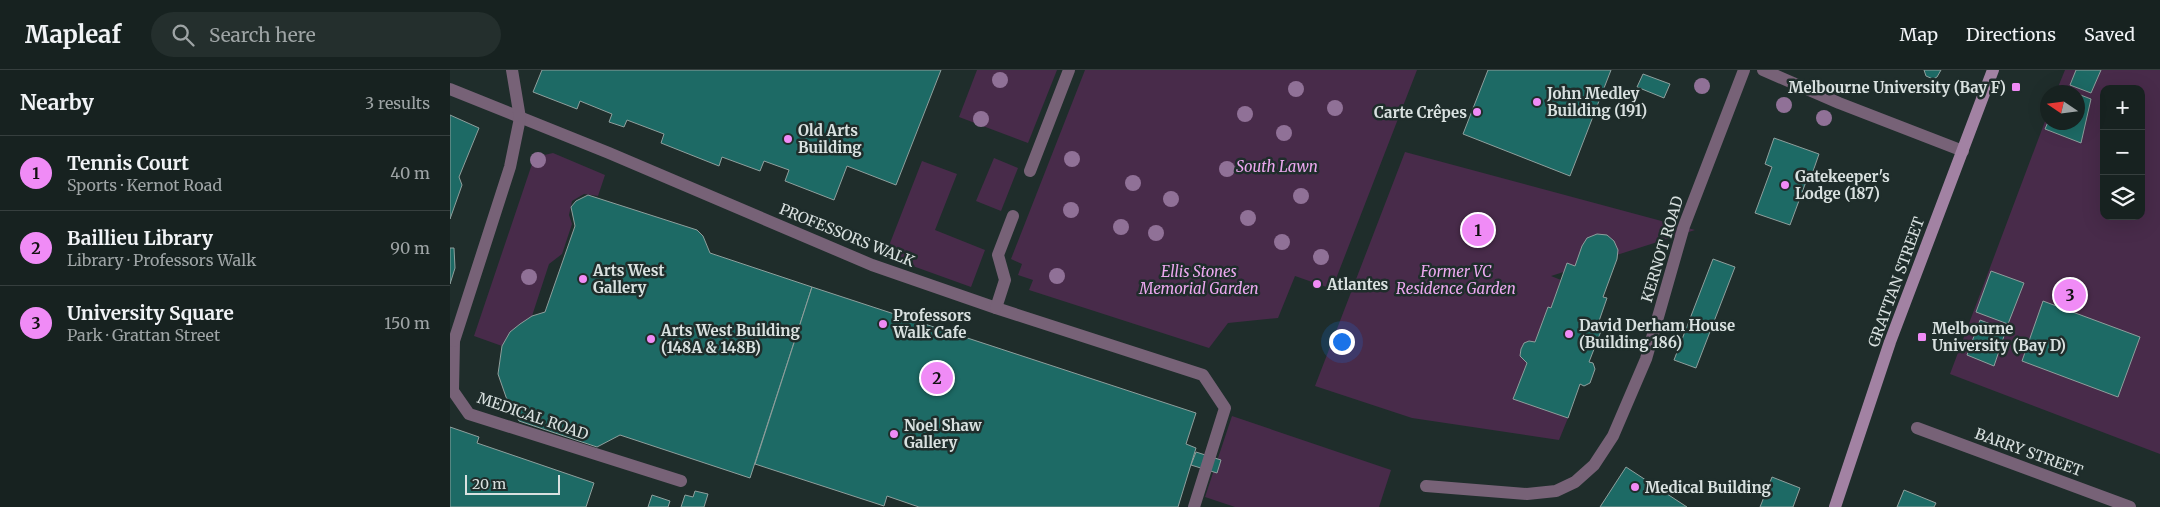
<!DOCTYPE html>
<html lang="en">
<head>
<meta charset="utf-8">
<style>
  body { margin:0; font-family:Merriweather,serif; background:#242f2d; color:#f1f3f6 }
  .controls { position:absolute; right:15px; top:15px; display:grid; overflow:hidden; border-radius:10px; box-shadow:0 5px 20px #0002 }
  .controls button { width:45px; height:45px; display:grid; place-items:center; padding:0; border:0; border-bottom:1px solid #363f3e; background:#172220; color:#f1f3f6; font:25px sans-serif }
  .compass { position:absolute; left:1590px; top:15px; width:45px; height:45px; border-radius:50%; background:#172220; box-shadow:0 5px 20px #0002; rotate:283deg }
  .scale { position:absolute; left:15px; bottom:12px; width:95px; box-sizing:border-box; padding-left:5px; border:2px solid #d9e1e0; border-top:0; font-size:14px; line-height:18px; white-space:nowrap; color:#d9e1e0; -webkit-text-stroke:4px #1f2d2b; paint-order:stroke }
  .you { position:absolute; left:891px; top:271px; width:18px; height:18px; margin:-12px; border:4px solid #fff; border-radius:50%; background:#1a73e8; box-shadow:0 0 0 8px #1a73e833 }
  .badge { display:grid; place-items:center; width:32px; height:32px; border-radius:50%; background:#f08bf6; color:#111; font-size:16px; font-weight:700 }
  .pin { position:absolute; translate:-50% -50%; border:2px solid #fff; box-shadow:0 1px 5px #0006 }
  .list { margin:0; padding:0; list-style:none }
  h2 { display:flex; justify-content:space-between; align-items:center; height:65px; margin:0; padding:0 20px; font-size:21px }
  h2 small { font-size:16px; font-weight:400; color:#9ea4a5 }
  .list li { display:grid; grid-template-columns:32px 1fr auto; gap:15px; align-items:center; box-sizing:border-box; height:75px; padding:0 20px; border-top:1px solid #363f3e }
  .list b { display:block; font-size:19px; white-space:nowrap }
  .list p { margin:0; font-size:16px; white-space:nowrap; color:#9ea4a5 }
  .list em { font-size:16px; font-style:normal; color:#9ea4a5 }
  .icon { flex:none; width:28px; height:28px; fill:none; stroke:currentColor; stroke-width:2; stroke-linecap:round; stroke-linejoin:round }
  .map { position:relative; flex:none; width:1710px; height:437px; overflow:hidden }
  header { display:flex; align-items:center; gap:30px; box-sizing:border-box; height:70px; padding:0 25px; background:#172220; border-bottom:1px solid #363f3e }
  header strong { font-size:24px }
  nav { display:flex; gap:28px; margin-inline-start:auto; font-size:18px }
  .search { width:350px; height:45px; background:#242f2d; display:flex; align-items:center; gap:12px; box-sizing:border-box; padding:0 18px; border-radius:28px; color:#9ea4a5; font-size:19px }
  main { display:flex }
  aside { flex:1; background:#172220 }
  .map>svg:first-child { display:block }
</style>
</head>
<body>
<header>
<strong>Mapleaf</strong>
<div class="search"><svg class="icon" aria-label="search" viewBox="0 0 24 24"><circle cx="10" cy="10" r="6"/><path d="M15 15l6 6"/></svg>Search here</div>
<nav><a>Map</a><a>Directions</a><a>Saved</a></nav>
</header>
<main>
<aside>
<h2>Nearby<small>3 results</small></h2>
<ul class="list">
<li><span class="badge">1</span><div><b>Tennis Court</b><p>Sports · Kernot Road</p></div><em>40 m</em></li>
<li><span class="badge">2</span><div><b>Baillieu Library</b><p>Library · Professors Walk</p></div><em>90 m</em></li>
<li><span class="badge">3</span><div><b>University Square</b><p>Park · Grattan Street</p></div><em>150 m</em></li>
</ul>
</aside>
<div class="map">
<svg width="1710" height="437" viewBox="0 0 1710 437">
  <rect width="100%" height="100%" fill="#1f2d2b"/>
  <g fill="#482b4a" fill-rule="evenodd">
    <path d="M527,0H607L578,73L509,47Z"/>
    <path d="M635,0H967L882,219L845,206L828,248L778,253L759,278L579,220L583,210L568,205L572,194L561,189Z"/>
    <path d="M1615,0H1710V384L1500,304L1597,46L1598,52H1628V22H1606ZM1654,19H1691V146H1654Z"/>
    <path d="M955,82L1245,160L1101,206L1111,210L1101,238H1098L1085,272C1075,270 1071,276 1070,286L1077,293L1064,328L1118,348L1109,370L962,348L865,316Z"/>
    <path d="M103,83L155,105L148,126L134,124L122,131L119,145L122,154L112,184L99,194L82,246L61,262L52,276L24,266L82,94L90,86Z"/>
    <path d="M544,88L568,98L551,141L526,131Z"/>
    <path d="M472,91L507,104L485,160L535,180L521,217L435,186Z"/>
    <path d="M782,346L941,400L929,437H785L755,427Z"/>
  </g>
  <g fill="#1d6a65" stroke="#8f9f9d">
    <path d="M92,0H491L446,115L397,96L384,130L335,111L339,100L314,91L310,101L272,87L269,96L211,73L214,64L177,50L174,57L159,52L162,44L130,31L127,39L83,22Z"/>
    <path d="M1038,0H1161L1120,106L1013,64Z"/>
    <path d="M1474,0H1491L1487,7L1483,9L1476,6Z"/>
    <path d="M1626,0H1651L1641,23L1620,15Z"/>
    <path d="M1193,4L1220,14L1214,28L1187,17Z"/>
    <path d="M1611,18L1623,22H1609Z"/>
    <path d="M1628,24L1641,29L1631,73L1595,59L1598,52H1628Z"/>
    <path d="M0,45L29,58L9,107L12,115L0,149Z"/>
    <path d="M1324,68L1369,84L1360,110L1357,109L1340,155L1305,143L1322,97L1315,94Z"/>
    <path d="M138,125L247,160L253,166L260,183L362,217L300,408L170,365L147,377L69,351L56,327L48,304L52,276L60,262L70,254L82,246L95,242L125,156L121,137L126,131Z"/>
    <path d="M1147,164L1157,165L1164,171L1168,180L1167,189L1153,227L1157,228L1148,254L1153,256L1139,292L1143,293L1145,299L1140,313L1134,316L1130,314L1118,348L1063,329L1077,293L1070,286L1071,279L1074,273L1079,271L1085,272L1098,237L1101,238L1117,193L1125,196L1132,176L1137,168Z"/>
    <path d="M0,178H4L5,198L0,214Z"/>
    <path d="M1263,189L1285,197L1246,298L1224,290Z"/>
    <path d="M1541,201L1574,213L1558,254L1526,242Z"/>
    <path d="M362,217L746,343L736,374L746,378L728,437H469L437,426L434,436L305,394Z"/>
    <path d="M1593,231L1690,267L1668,327L1572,291Z"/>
    <path d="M1530,250L1556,260L1544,296L1517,285Z"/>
    <path d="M0,357L29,367L27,373L144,413L136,437H0Z"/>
    <path d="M746,382L771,390L767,403L741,395Z"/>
    <path d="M1176,397L1237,437H1150Z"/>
    <path d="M1322,407L1350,418L1343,437H1310Z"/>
    <path d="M1454,420L1486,433L1484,437H1447Z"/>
    <path d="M245,421L258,424L254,437H231L235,425L243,427Z"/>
    <path d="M202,425L220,431L218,437H198Z"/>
  </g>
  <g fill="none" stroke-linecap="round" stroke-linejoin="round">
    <g stroke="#776277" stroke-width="12">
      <path d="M1313,0L1389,33L1513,81"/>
      <path d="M4,271L3,321L19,344L231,411"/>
    </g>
    <g stroke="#776277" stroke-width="12">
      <path d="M0,19L159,83L422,195L546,238L753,305L775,338L744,437"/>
      <path d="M580,101L619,0"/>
      <path d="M546,238L555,210L548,185L563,146"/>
      <path d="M4,271L60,97L70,48L62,0"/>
      <path d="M1467,358L1680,437"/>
      <path d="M976,416L1077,424L1106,421L1125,412L1144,395L1163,366L1196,289L1234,156L1294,0"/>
    </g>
    <path stroke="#a282a3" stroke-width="12" d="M1385,437L1440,272L1543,0"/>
  </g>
  <g fill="#907197">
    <circle cx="550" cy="10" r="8"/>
    <circle cx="1252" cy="16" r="8"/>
    <circle cx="846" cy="19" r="8"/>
    <circle cx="1334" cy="35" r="8"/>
    <circle cx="885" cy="38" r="8"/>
    <circle cx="795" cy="44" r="8"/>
    <circle cx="1374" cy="48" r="8"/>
    <circle cx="531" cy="49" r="8"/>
    <circle cx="834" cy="63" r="8"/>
    <circle cx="622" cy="89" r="8"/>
    <circle cx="88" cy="90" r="8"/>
    <circle cx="777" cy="99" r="8"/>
    <circle cx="683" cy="113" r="8"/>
    <circle cx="851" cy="126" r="8"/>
    <circle cx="721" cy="129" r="8"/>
    <circle cx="621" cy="140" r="8"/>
    <circle cx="798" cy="148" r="8"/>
    <circle cx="671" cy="157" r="8"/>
    <circle cx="706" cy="163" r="8"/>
    <circle cx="832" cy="172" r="8"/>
    <circle cx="871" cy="187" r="8"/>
    <circle cx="607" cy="206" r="8"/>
    <circle cx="79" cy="207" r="8"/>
  </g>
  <g fill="#f08bf6" stroke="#1f2d2b" stroke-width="2">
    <rect x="1561" y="12" width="10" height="10" rx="2.5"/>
    <circle cx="1087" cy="32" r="5"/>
    <circle cx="1027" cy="42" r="5"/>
    <circle cx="338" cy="69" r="5"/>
    <circle cx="1335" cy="115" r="5"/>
    <circle cx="133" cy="209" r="5"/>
    <circle cx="867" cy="214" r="5"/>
    <circle cx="433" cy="254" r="5"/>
    <circle cx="1119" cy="264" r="5"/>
    <rect x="1467" y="262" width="10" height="10" rx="2.5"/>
    <circle cx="201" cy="269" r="5"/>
    <circle cx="444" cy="364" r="5"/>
    <circle cx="1185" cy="417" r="5"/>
  </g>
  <g text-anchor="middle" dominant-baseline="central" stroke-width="5" stroke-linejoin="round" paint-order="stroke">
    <g font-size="15" font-weight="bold" fill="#d9e1e0" stroke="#1f2d2b" text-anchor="start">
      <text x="1556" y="17" text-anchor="end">Melbourne University (Bay F)</text>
      <text x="1097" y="23">John Medley<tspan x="1097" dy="17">Building (191)</tspan></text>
      <text x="1017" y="42" text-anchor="end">Carte Crêpes</text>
      <text x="348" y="60">Old Arts<tspan x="348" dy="17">Building</tspan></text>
      <text x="1345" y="106">Gatekeeper's<tspan x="1345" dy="17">Lodge (187)</tspan></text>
      <text x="143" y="200">Arts West<tspan x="143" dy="17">Gallery</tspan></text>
      <text x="877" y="214">Atlantes</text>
      <text x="443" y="245">Professors<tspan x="443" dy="17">Walk Cafe</tspan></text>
      <text x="1129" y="255">David Derham House<tspan x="1129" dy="17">(Building 186)</tspan></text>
      <text x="1482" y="258">Melbourne<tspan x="1482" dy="17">University (Bay D)</tspan></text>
      <text x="211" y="260">Arts West Building<tspan x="211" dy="17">(148A &amp; 148B)</tspan></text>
      <text x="454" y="355">Noel Shaw<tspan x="454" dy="17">Gallery</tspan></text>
      <text x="1195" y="417">Medical Building</text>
    </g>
    <g font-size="15" font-style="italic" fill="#eca8ef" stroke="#1f2d2b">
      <text x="827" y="96">South Lawn</text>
      <text x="749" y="201">Ellis Stones<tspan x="749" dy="17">Memorial Garden</tspan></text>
      <text x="1006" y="201">Former VC<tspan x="1006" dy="17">Residence Garden</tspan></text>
    </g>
    <g font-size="15" fill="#d9e1e0" stroke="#1f2d2b">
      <text transform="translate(397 165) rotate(22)">PROFESSORS WALK</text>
      <text transform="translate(1212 179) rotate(-73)">KERNOT ROAD</text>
      <text transform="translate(1446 212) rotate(-70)">GRATTAN STREET</text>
      <text transform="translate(83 346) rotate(19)">MEDICAL ROAD</text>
      <text transform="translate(1579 382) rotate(20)">BARRY STREET</text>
    </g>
  </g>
</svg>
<div class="controls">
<button>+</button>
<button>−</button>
<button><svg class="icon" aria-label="layers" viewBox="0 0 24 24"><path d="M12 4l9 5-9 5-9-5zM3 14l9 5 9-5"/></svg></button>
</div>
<svg class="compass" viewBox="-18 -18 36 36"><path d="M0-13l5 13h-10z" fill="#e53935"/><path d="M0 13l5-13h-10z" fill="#9ea4a5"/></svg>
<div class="scale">20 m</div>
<div class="you"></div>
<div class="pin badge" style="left:1028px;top:160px">1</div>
<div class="pin badge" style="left:487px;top:308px">2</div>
<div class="pin badge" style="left:1620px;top:225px">3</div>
</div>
</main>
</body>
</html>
